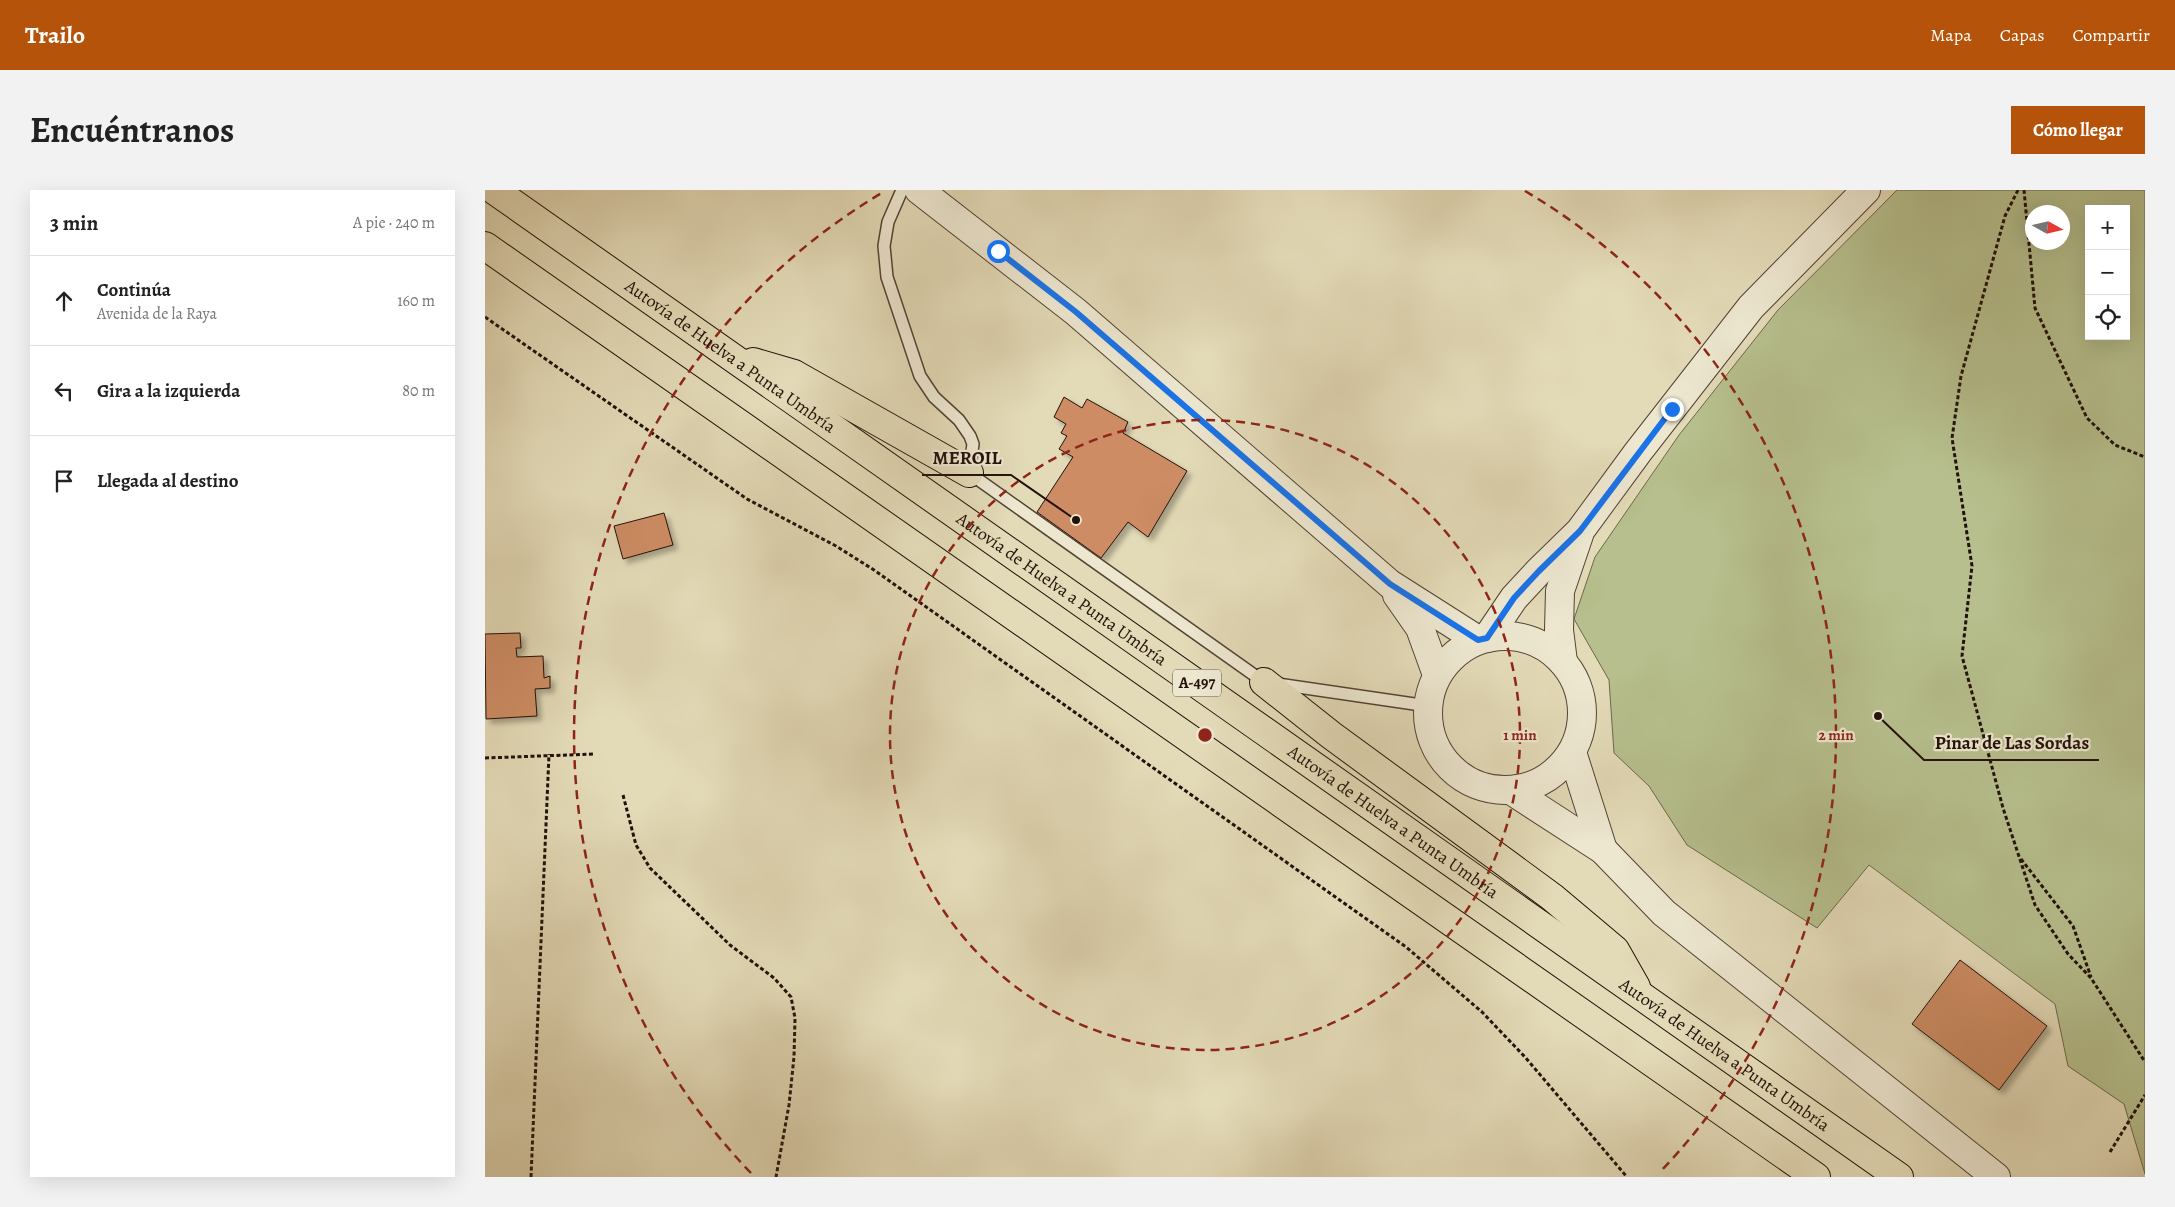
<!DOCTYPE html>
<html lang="es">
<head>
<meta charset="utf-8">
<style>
  body { margin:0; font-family:Alegreya,serif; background:#f2f2f2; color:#222 }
  .controls { position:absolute; right:15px; top:15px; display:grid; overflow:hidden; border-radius:0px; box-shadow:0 5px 20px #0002 }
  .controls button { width:45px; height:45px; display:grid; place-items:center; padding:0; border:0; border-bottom:1px solid #e0e0e0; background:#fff; color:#222; font:25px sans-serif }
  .compass { position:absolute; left:1540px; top:15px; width:45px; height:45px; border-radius:50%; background:#fff; box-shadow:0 5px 20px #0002; rotate:98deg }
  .stop { position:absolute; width:15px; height:15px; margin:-11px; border:4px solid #1a73e8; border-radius:50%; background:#fff }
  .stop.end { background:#1a73e8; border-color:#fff; box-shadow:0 1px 5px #0008 }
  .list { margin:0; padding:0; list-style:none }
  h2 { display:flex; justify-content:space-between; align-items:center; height:65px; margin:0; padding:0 20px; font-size:21px }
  h2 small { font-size:16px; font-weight:400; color:#767676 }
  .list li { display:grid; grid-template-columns:32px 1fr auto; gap:15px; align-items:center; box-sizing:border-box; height:90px; padding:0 20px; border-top:1px solid #e0e0e0 }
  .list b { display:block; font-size:19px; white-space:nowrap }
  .list p { margin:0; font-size:16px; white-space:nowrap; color:#767676 }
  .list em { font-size:16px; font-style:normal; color:#767676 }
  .icon { flex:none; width:28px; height:28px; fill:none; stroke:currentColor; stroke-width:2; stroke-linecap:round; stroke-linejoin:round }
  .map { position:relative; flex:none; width:1660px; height:987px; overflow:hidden; border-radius:0px }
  header { display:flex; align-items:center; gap:30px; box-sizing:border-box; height:70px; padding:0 25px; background:#b45309; color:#fff }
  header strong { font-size:24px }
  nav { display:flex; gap:28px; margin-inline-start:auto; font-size:18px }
  .intro { display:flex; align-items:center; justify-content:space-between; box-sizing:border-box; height:120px; padding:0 30px }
  h1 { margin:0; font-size:35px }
  .button { padding:12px 22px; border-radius:0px; background:#b45309; color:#fff; font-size:18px; font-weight:700 }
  main { display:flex; gap:30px; padding:0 30px }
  aside { flex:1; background:#fff; border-radius:0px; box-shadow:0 5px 20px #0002 }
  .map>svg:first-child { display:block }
</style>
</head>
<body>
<header>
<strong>Trailo</strong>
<nav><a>Mapa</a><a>Capas</a><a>Compartir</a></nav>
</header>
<div class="intro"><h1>Encuéntranos</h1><a class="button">Cómo llegar</a></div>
<main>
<aside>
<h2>3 min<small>A pie · 240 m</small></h2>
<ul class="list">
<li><svg class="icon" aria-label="ahead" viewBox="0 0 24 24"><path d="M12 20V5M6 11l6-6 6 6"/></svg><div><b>Continúa</b><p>Avenida de la Raya</p></div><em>160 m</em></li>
<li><svg class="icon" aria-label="left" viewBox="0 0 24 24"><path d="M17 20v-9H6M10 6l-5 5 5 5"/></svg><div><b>Gira a la izquierda</b></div><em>80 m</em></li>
<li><svg class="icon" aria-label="arrive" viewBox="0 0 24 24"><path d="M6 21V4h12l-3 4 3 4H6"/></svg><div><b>Llegada al destino</b></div></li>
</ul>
</aside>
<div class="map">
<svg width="1660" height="987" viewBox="0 0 1660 987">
  <defs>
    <filter id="shadow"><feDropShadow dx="4.5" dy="4.5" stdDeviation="2.5" flood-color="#0004"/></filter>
  </defs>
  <rect width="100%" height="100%" fill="#e3dab7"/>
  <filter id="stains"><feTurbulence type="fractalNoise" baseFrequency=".004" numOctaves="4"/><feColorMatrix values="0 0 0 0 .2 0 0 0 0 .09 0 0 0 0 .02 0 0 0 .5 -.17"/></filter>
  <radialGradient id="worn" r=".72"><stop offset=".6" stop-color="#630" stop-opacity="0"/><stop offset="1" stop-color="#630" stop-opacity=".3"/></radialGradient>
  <path fill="#b6bf8d" stroke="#6c684b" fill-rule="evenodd" d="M1412,0H1660V984L1639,914L1583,876L1570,814L1384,675L1332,738L1202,655L1164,596L1129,563L1124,490L1089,429L1110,367L1194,245L1293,120ZM1604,19H1641V146H1604ZM1548,22H1578V52H1548Z"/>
  <g fill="#cd8c64" stroke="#221109" filter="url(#shadow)">
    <path d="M579,207L597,218L602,209L643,232L638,243L702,281L663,347L643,332L616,368L552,322L588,267L574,259L582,246L576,243L581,234L569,227Z"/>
    <path d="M179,323L188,355L138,369L129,336Z"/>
    <path d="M35,443L36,458H31L32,467L58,466L59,488L65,486V498L50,499L52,526L1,529L0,444Z"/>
    <path d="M1475,770L1562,836L1514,900L1427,834Z"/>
  </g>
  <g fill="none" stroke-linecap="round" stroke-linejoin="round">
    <defs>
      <path id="service" d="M417,0L403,32L399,56L402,87L435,186L449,207L474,230L485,246L488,254L484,283L779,492L943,516"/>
      <g id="tertiary">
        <path d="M434,0L591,122L905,394L993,450"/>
        <path d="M912,405L935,438L952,485"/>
        <circle cx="1020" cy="523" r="77"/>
        <path d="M1002,448L1029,408L1054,381L1095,341L1153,262L1266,117L1381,0"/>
        <path d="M1078,472L1074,440L1075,401L1094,345"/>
        <path d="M1087,562L1118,660"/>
        <path d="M1027,601L1118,660L1179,723L1511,987"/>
      </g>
      <g id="motorway">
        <path id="s1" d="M9,0L1414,987"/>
        <path d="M0,56L1331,987"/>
        <path d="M268,172L309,184L484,283"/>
        <path d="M779,492L846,545L1067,707L1130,760L1151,797"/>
      </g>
    </defs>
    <use href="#service" stroke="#524334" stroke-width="14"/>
    <use href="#tertiary" stroke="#524334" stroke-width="30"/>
    <use href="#motorway" stroke="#221109" stroke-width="30"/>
    <g stroke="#221109" stroke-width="3" stroke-dasharray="4 2.5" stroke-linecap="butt">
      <path d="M1533,0L1520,26L1476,186L1467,248L1487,376L1477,466L1518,618L1550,715L1583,764L1606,788L1660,872"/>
      <path d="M1539,0L1550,118L1602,228L1630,255L1660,267"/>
      <path d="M0,127L262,309L351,356L389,380L921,757L997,822L1040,867L1142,987"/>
      <path d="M0,568L109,564"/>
      <path d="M138,605L151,655L165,678L245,755L289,788L306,807L310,828L309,867L304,915L291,987"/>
      <path d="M1536,669L1588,736L1606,787"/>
      <path d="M1625,962L1660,905"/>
      <path d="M46,987L64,564"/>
    </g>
    <use href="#service" stroke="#ede7d0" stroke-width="11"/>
    <use href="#tertiary" stroke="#ede7d0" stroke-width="28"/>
    <use href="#motorway" stroke="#e3dab7" stroke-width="28"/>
  </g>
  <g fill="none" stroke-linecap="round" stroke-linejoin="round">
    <path stroke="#1a73e8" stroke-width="6" d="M513,61L591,122L905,394L993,450L1002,448L1029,408L1054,381L1095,341L1187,219"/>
  </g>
  <g fill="none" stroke="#8f2418" stroke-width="2.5" stroke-dasharray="9 6">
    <circle cx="720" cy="545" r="315"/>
    <path d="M266 983A631 631 0 0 1 400 1M1040 1A631 631 0 0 1 1174 983"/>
  </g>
  <g text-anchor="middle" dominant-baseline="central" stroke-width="4.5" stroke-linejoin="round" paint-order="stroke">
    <rect fill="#ede7d0" stroke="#5f5145" stroke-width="1" x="688" y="479.5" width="48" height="27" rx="4"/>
    <g font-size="16" font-weight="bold" fill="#221109">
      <text x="712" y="493">A-497</text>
    </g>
    <g font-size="18" fill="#221109" stroke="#ede7d0">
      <text stroke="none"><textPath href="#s1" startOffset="289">Autovía de Huelva a Punta Umbría</textPath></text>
      <text stroke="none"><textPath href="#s1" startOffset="694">Autovía de Huelva a Punta Umbría</textPath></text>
      <text stroke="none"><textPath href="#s1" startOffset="1099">Autovía de Huelva a Punta Umbría</textPath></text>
      <text stroke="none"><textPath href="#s1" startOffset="1504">Autovía de Huelva a Punta Umbría</textPath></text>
    </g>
  </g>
  <circle cx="720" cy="545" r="8" fill="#8f2418" stroke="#ede7d0" stroke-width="2.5"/>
  <g font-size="15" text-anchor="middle" font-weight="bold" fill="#8f2418" stroke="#ede7d0" stroke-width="4.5" stroke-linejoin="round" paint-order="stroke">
    <text x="1035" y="550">1 min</text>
    <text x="1351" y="550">2 min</text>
  </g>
  <path fill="none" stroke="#221109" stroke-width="2" d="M591 330L526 285H437M1393 526L1439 570H1614"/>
  <g fill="#221109" stroke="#ede7d0" stroke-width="2">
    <circle cx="591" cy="330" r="5"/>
    <circle cx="1393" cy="526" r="5"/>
  </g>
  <g font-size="19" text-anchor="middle" font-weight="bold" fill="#221109" stroke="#ede7d0" stroke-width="4.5" stroke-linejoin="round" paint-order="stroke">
    <text x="482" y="274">MEROIL</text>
    <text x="1527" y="559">Pinar de Las Sordas</text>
  </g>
  <rect width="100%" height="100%" filter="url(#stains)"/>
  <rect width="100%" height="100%" fill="url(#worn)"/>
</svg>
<div class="controls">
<button>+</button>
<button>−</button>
<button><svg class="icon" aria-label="locate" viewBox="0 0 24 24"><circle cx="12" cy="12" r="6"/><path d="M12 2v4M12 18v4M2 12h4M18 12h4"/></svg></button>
</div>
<svg class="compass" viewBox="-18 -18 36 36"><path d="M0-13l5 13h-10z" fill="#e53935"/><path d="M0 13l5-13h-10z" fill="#767676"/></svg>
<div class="stop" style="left:513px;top:61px"></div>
<div class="stop end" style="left:1187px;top:219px"></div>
</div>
</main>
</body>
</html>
